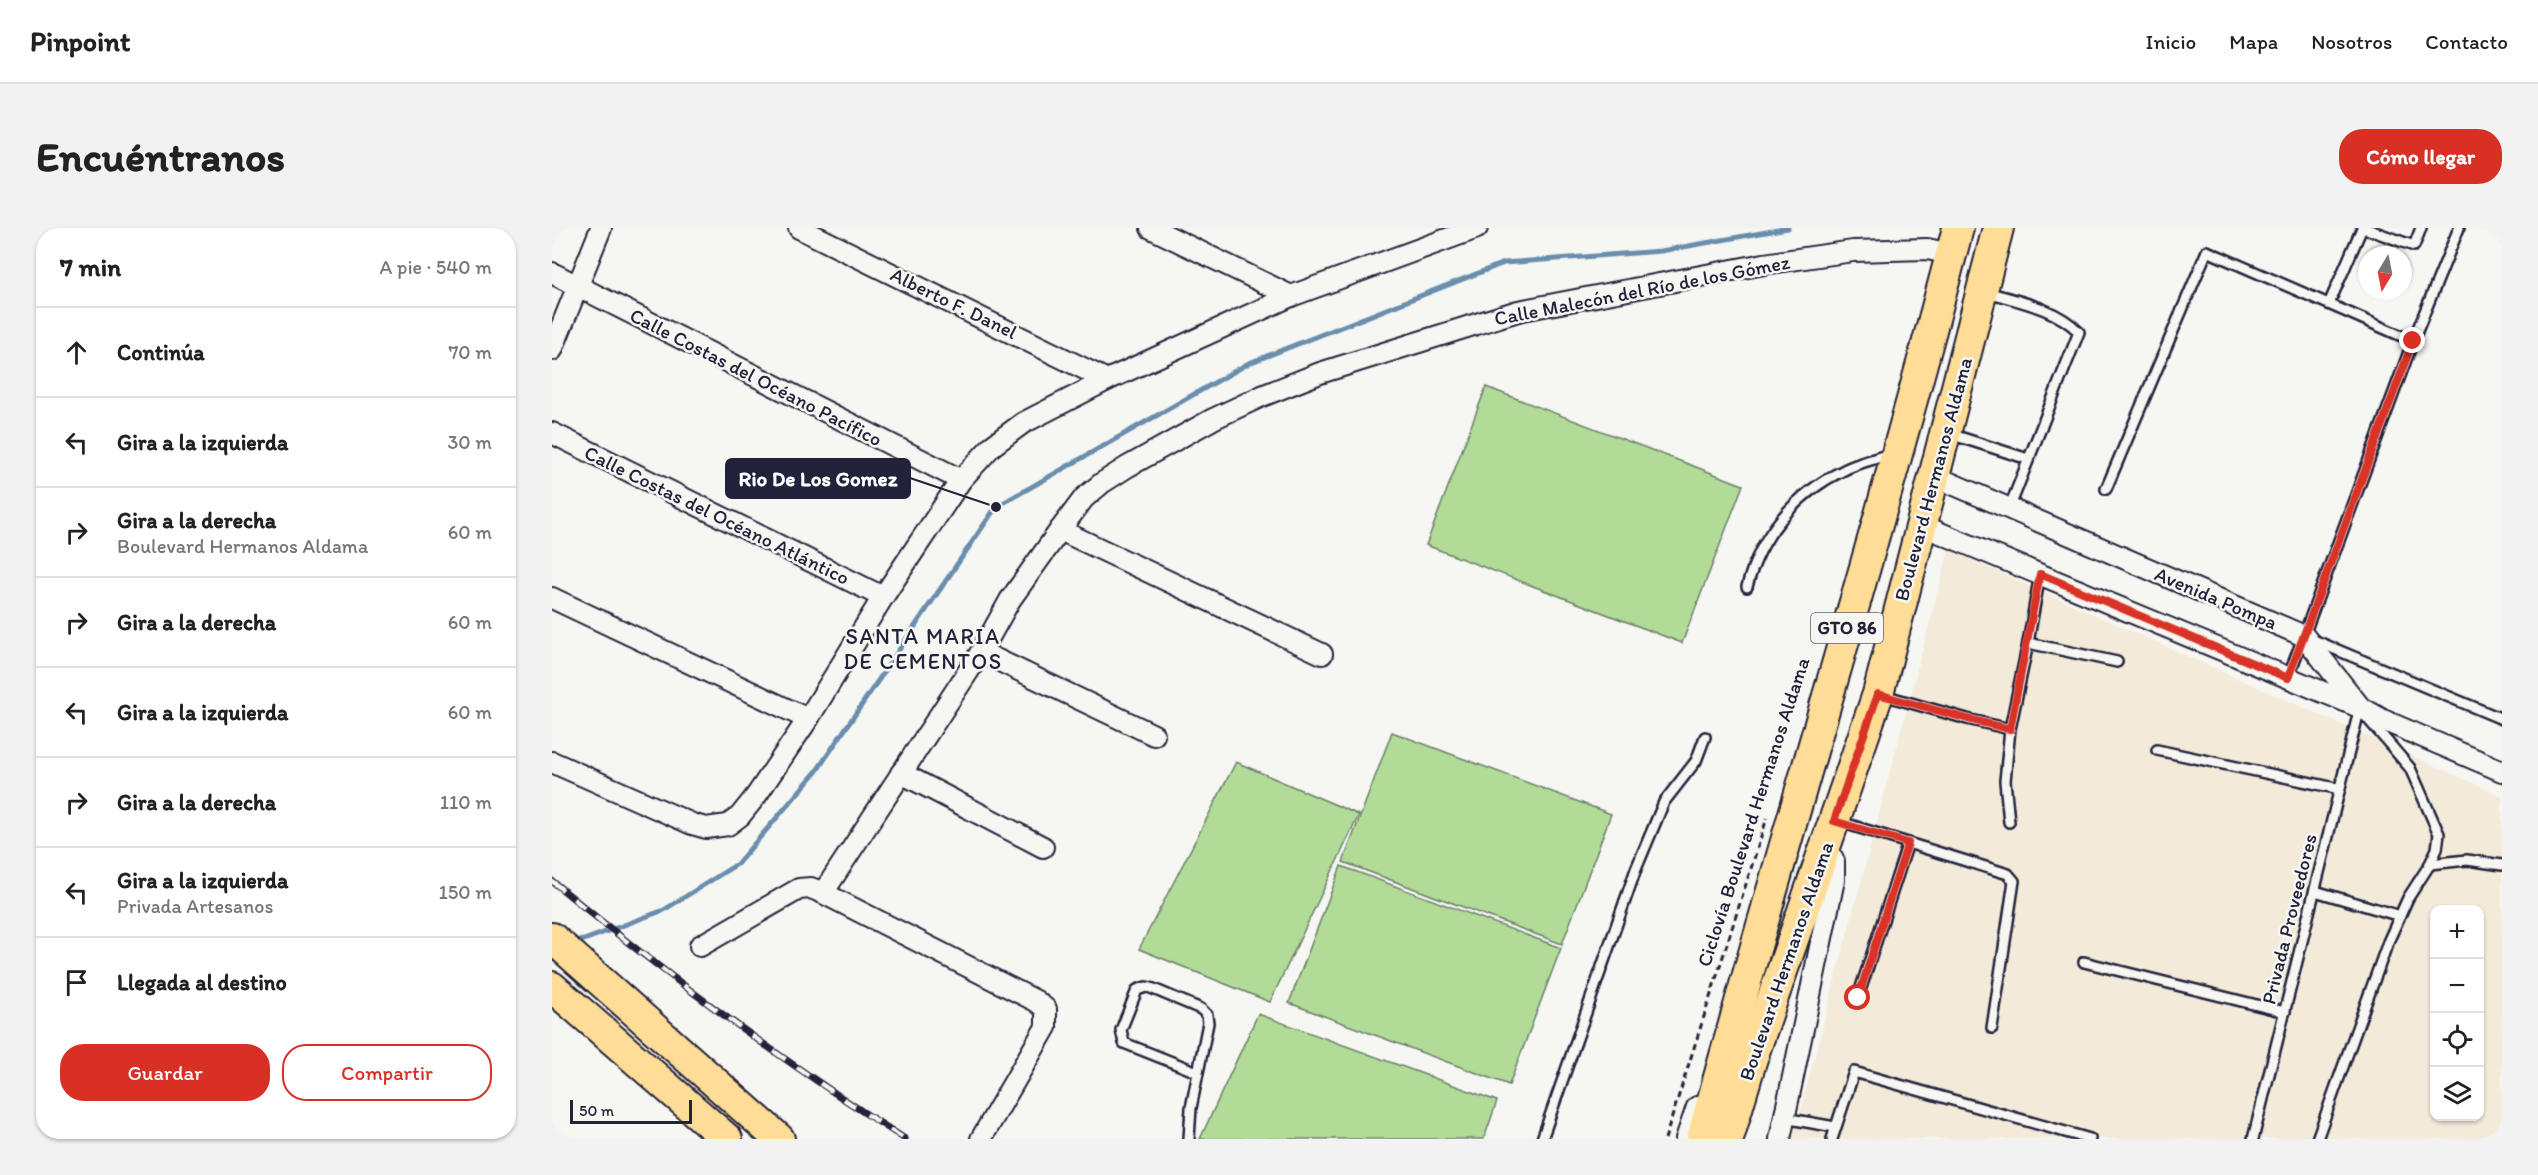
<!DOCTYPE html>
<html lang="es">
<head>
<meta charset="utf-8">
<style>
  body { margin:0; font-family:Itim,sans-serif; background:#f2f2f2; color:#222 }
  .controls { position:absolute; right:18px; bottom:18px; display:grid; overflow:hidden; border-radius:12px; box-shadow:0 2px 4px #0004 }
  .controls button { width:54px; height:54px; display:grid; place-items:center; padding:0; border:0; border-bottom:2px solid #e0e0e0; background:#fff; color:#222; font:30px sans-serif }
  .compass { position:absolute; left:1806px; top:18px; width:54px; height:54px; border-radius:50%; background:#fff; box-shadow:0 2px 4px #0004; rotate:190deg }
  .scale { position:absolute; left:18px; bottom:15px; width:122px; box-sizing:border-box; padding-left:6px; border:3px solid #22223b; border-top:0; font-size:16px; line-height:21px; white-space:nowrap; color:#22223b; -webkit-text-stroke:4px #f6f6f2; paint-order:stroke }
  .stop { position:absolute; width:18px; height:18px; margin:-14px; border:4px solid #d93025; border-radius:50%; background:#fff }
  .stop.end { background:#d93025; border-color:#fff; box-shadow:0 2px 6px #0008 }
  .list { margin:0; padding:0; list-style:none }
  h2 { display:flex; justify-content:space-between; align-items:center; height:78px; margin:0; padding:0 24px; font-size:26px }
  h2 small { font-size:20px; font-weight:400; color:#767676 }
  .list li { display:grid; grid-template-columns:39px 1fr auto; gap:18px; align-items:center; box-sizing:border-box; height:90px; padding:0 24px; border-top:2px solid #e0e0e0 }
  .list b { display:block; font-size:22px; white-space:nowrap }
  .list p { margin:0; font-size:20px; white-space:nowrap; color:#767676 }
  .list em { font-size:20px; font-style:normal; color:#767676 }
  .actions { display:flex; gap:12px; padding:18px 24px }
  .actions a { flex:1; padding:14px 0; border:2px solid #d93025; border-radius:24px; text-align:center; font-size:21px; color:#d93025 }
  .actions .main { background:#d93025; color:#fff }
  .icon { flex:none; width:33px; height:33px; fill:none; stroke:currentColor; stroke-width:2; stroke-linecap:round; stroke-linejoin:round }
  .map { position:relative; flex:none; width:1950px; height:911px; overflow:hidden; border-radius:24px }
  header { display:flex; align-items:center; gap:36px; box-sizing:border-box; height:84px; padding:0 30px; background:#fff; border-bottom:2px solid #e0e0e0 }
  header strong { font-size:28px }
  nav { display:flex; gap:33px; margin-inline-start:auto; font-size:21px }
  .intro { display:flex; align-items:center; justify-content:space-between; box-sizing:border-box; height:144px; padding:0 36px }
  h1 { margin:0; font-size:42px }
  .button { padding:15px 27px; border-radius:24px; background:#d93025; color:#fff; font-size:21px; font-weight:700 }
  main { display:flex; gap:36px; padding:0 36px }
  aside { flex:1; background:#fff; border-radius:24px; box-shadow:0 2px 4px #0004 }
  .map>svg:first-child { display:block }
</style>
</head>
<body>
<header>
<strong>Pinpoint</strong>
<nav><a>Inicio</a><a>Mapa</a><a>Nosotros</a><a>Contacto</a></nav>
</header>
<div class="intro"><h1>Encuéntranos</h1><a class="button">Cómo llegar</a></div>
<main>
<aside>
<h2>7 min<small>A pie · 540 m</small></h2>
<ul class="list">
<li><svg class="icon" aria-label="ahead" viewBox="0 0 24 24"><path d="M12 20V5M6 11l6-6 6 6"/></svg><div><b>Continúa</b></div><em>70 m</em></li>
<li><svg class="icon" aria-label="left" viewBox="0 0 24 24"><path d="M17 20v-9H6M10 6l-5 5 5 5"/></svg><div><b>Gira a la izquierda</b></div><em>30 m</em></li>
<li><svg class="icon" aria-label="right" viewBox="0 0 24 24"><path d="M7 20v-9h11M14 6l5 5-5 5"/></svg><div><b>Gira a la derecha</b><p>Boulevard Hermanos Aldama</p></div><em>60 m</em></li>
<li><svg class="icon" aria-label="right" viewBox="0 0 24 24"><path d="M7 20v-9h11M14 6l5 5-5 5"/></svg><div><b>Gira a la derecha</b></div><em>60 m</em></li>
<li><svg class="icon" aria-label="left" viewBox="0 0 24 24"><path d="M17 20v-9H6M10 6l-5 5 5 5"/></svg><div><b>Gira a la izquierda</b></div><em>60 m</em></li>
<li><svg class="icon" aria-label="right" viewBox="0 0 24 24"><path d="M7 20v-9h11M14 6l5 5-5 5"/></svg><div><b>Gira a la derecha</b></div><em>110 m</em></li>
<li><svg class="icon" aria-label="left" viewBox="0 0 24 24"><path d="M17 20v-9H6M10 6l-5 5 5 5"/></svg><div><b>Gira a la izquierda</b><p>Privada Artesanos</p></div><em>150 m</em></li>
<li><svg class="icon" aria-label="arrive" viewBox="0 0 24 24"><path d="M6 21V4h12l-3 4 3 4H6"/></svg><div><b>Llegada al destino</b></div></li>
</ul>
<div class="actions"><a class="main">Guardar</a><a>Compartir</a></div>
</aside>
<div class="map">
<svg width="1950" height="911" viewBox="0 0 1950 911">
  <rect width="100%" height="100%" fill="#f6f6f2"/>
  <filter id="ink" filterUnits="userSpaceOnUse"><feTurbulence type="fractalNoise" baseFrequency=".0167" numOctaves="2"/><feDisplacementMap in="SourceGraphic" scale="12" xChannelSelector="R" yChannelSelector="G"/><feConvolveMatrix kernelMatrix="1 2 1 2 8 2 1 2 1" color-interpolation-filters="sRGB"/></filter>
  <g filter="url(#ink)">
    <path fill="#f3ead9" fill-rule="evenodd" d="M1397,322L1950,568V911H1241ZM1882,682H1928V888H1882Z"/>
    <g fill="#b2db98" stroke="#6a7e6a" stroke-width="1.5">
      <path d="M934,159L1191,257L1130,415L874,317Z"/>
      <path d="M840,504L1059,586L1010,716L791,634Z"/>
      <path d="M684,534L807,587L718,774L587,721Z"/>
      <path d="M789,638L1009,720L957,857L737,775Z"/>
      <path d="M706,786L945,873L932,911H648Z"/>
    </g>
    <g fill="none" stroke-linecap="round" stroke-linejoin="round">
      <path stroke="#698ead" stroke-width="5" d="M19,714L32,712L112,682L185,636L264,544L444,279L697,135L952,35L1109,23L1236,0"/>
      <defs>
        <g id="lane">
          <path d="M1812,0L1862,18L1869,0"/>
          <path d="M1435,64C1465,73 1504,80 1527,104L1457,281"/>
          <path d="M1777,76L1810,0"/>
          <path d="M1398,206L1476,231"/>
          <path d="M1554,261L1655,23L1861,113"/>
          <path d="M1195,359C1208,307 1244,265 1292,242C1307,234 1325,231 1340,225"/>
          <path d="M1759,411L1950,491"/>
          <path d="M1476,415L1488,346"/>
          <path d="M1736,450L1861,113L1907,0"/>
          <path d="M1331,467L1415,491L1458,501"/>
          <path d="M1605,522L1788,561"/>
          <path d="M1285,593L1456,646L1462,653L1440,800"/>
          <path d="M1457,594L1453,553L1458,501L1476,415L1565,434"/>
          <path d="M1878,636L1915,632L1950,637"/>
          <path d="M1763,663L1848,688"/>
          <path d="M1532,734L1733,784"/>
          <path d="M1306,769L1356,615"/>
          <path d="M1232,890L1283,899"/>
          <path d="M637,911L639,880L656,795L655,787L649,781L599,760L594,759L585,762L569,802L572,815L645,844"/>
          <path d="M990,911L1084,641L1112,574L1144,533L1153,509"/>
          <path d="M1280,911L1302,844L1538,911"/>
          <path d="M1701,911L1808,479"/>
          <path d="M1765,911L1836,714L1856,670L1878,636L1885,621L1887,606L1858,540L1816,491"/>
        </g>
        <g id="street">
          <path d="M247,0L555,152"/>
          <path d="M599,0L739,68"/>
          <path d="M0,45L409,252"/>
          <path d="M0,122L49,0"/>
          <path d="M0,205L331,369"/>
          <path d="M1382,248L1752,408L1808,479L1831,492L1950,543"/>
          <path d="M1369,297L1807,479"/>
          <path d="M508,302L770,426"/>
          <path d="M0,370L256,491"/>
          <path d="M429,424L602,507"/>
          <path d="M0,534L140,596L154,600L176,597L188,588L204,568L256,491L331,369L409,252L440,218L471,195L555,152L739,68L925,0"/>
          <path d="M349,545L491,619"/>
          <path d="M271,665L484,773L494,781V799L429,911"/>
          <path d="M148,718L247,661L259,660L271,665L429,424L458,372L508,302L532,270L550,255L575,239L661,191L710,168L768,145L966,83L1212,36L1301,23L1375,21L1400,26"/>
          <path d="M1134,911L1145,879"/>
          <path d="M1228,911L1282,652V633L1274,616"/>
        </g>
        <g id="primary">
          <path d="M0,710L227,911"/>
          <path d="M0,759L175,911"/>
          <path d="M1150,911C1233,607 1327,305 1406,0"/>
          <path d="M1176,911L1200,830L1326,466L1446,0"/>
        </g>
      </defs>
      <use href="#lane" stroke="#22223b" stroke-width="14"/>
      <use href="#street" stroke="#22223b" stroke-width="24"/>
      <use href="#primary" stroke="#22223b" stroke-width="34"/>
      <path stroke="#22223b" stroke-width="3" stroke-dasharray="6 4.5" stroke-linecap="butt" d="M1113,911L1215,590"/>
      <use href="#lane" stroke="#f6f6f2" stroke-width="9"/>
      <use href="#street" stroke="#f6f6f2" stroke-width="20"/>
      <use href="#primary" stroke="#ffdd96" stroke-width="30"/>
      <defs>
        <path id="rail" d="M0,653C112,746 230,833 353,911"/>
      </defs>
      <use href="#rail" stroke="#22223b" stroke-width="7"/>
      <use href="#rail" stroke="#f6f6f2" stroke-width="4.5" stroke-dasharray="14" stroke-linecap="butt"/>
    </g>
  </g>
  <g fill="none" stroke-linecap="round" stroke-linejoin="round" filter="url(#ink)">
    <path stroke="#d93025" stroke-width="8" d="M1306,770L1356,615L1282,593L1326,466L1416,491L1458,501L1488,346L1736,450L1861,113"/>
  </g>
  <g text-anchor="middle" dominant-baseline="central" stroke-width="5" stroke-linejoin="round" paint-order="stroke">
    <rect fill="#f6f6f2" stroke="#626272" stroke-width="1.5" x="1259" y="385" width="72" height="30" rx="4.5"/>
    <g font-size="18" font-weight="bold" fill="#22223b">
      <text x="1295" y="400">GTO 86</text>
    </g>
    <g font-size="20" fill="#22223b" stroke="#f6f6f2">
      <text transform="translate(1090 62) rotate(-11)">Calle Malecón del Río de los Gómez</text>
      <text transform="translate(402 75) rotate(26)">Alberto F. Danel</text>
      <text transform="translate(204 149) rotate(27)">Calle Costas del Océano Pacífico</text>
      <text transform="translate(1381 251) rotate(-75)">Boulevard Hermanos Aldama</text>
      <text transform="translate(165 287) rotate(26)">Calle Costas del Océano Atlántico</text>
      <text transform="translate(1664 370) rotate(23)">Avenida Pompa</text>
      <text transform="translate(1201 584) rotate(-72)">Ciclovía Boulevard Hermanos Aldama</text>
      <text transform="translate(1737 691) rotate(-76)">Privada Proveedores</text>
      <text transform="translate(1234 733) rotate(-71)">Boulevard Hermanos Aldama</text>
    </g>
    <g font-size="22" letter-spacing="1.5" fill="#22223b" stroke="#f6f6f2">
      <text x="371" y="408">SANTA MARIA<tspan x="371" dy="25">DE CEMENTOS</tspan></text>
    </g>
  </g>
  <path fill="none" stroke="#22223b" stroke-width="2" d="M444 279L358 250"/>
  <circle fill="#22223b" stroke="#f6f6f2" stroke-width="2" cx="444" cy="279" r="6"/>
  <rect fill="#22223b" stroke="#22223b" stroke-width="2" x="174" y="231" width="184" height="39" rx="6"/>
  <g font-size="21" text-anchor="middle" font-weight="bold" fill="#fff">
    <text x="266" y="258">Rio De Los Gomez</text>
  </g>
</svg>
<div class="controls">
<button>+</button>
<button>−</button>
<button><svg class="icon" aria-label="locate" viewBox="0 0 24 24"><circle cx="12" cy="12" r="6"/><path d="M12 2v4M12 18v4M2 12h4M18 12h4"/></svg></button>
<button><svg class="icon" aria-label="layers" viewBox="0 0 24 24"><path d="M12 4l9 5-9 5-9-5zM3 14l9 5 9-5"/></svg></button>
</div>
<svg class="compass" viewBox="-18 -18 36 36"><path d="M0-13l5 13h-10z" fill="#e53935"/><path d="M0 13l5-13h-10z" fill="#767676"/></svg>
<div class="scale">50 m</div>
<div class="stop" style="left:1306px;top:770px"></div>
<div class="stop end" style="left:1861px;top:113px"></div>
</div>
</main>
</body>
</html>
